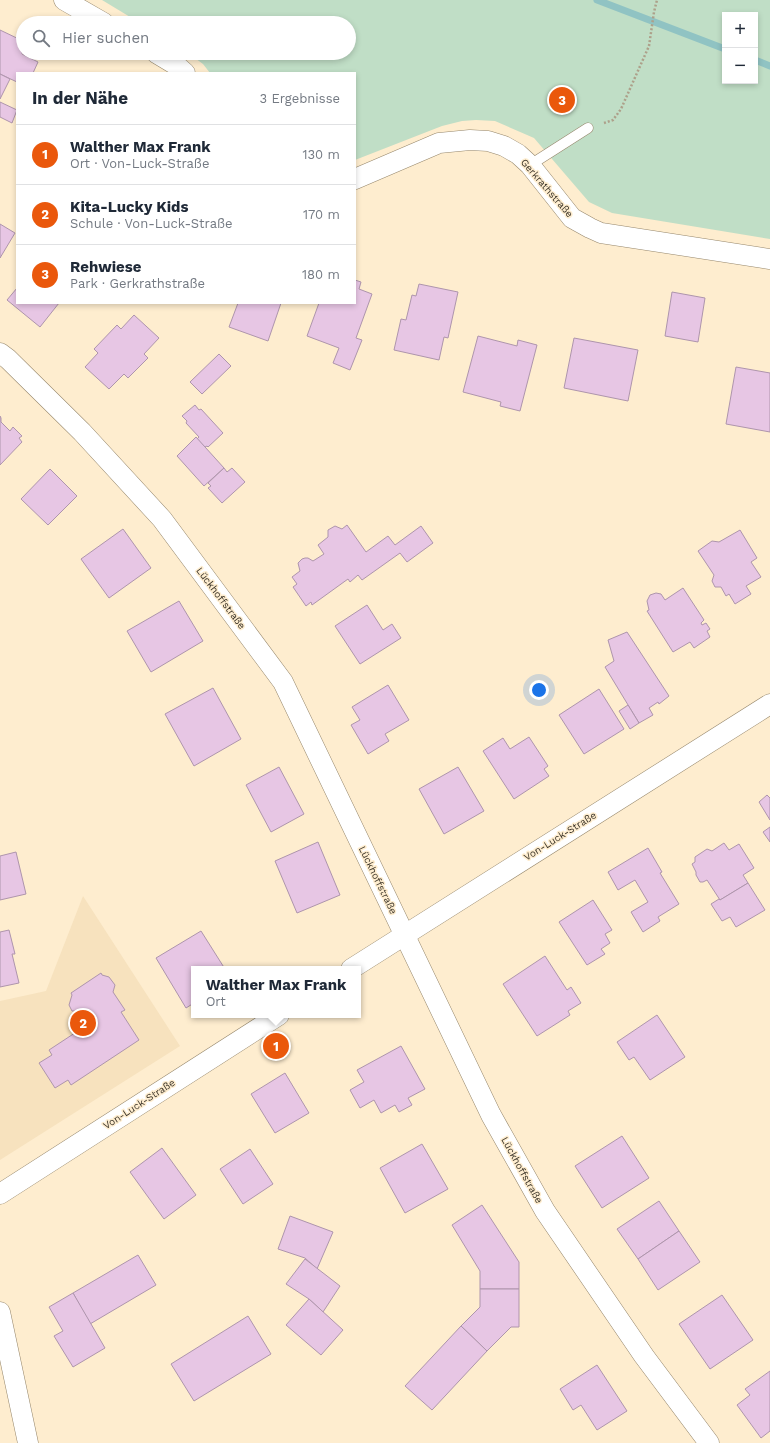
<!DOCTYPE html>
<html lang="de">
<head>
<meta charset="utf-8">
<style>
  body { margin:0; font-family:"Work Sans",sans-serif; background:#f2f2f3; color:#1f2937 }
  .controls { position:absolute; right:12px; top:12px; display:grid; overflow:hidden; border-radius:0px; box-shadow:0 2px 6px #0003 }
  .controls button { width:36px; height:36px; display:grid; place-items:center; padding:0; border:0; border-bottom:1px solid #e0e1e3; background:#fff; color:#1f2937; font:20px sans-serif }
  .you { position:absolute; left:539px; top:690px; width:14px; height:14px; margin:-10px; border:3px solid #fff; border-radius:50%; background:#1a73e8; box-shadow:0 0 0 6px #1a73e833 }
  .badge { display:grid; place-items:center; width:26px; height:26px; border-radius:50%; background:#ea580c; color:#fff; font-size:13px; font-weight:700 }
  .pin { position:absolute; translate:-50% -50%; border:2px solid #fff; box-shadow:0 1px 4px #0006 }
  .popup { position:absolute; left:191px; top:966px; width:170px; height:52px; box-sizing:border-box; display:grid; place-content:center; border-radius:0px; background:#fff; filter:drop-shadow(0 1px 3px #0005); font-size:13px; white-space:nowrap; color:#747a83 }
  .popup b { font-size:15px; color:#1f2937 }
  .popup::after { content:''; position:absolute; left:50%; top:100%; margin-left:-8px; border:8px solid transparent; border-top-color:#fff }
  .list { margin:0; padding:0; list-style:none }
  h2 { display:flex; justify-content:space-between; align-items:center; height:52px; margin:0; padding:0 16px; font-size:17px }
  h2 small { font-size:13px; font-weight:400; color:#747a83 }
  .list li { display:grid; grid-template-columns:26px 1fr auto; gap:12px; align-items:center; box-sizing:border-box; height:60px; padding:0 16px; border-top:1px solid #e0e1e3 }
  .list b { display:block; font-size:15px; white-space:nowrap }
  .list p { margin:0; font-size:13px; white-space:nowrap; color:#747a83 }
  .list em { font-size:13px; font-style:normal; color:#747a83 }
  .icon { flex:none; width:22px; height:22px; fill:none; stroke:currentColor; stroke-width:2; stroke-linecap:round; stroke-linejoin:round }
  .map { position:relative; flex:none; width:770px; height:1443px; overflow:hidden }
  .search { position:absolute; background:#fff; box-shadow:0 2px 6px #0003; left:16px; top:16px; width:340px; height:44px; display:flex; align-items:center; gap:10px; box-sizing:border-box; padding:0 14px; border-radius:22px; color:#747a83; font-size:15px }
  .panel { position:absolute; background:#fff; box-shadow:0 2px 6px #0003; left:16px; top:72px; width:340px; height:232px; border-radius:0px }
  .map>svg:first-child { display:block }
</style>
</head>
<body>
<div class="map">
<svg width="770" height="1443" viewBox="0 0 770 1443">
  <rect width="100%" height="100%" fill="#feedcf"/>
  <path fill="#f7e2be" d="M83,896L180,1046L0,1160V1001L46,991Z"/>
  <path fill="#c0dec6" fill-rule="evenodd" d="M102,0H770V239L612,213L589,202L534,138L495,121L476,120L462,121L442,126L355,160V73H210L203,64L188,53H349V23H140ZM725,15H755V81H725Z"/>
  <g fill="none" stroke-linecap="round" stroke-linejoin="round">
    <g stroke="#90c3c3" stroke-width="7">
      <path d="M597,0L725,49"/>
      <path d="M755,60L770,66"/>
    </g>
  </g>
  <g fill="#e7c6e4" stroke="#ae95ac">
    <path d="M0,30L23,41L22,54L38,62L33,73H17V82L0,74Z"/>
    <path d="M0,74L10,79L0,99Z"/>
    <path d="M0,102L17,110L12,123L0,117Z"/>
    <path d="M0,224L15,233L0,258Z"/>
    <path d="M355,280L361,282L359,289L372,294L356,338L362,340L350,370L333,363L339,348L307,336L319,303H355Z"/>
    <path d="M419,284L458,292L448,338L444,337L439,360L394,350L401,319L406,320L412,295L416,296Z"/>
    <path d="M17,288V303H59L40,327L7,300Z"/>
    <path d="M672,292L705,298L698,342L665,336Z"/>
    <path d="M238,303H281L268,341L229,327Z"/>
    <path d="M134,315L159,338L144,354L148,358L128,378L124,374L109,389L85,367L98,353L94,349L117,325L121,329Z"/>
    <path d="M478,336L517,346L518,340L537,345L520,411L500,406L501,402L463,392Z"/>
    <path d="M574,338L638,350L628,401L564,388Z"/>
    <path d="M219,354L231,366L202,394L190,382Z"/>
    <path d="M736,367L770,373V432L726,424Z"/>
    <path d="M195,405L199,410L201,409L223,433L208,447L207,446L205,447L197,439L199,437L186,423L187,421L182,416Z"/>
    <path d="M0,416L1,418V422L10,431L13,427L22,436L19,438L22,442L0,465Z"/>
    <path d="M196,437L224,468L204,486L177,456Z"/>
    <path d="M224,468L227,472L232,468L245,482L222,503L208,488L211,486L208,483Z"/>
    <path d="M50,469L77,496L48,525L21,499Z"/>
    <path d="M347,525L366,552L388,536L395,545L421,526L433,543L407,562L400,553L362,580L358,575L350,582L348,579L312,605L311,602L306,606L293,587L297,584L292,577L300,571L298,563L302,559L305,558H308L313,561L324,554L318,545L328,537V530L335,526L342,529Z"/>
    <path d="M123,529L151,568L109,598L81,559Z"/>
    <path d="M740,530L757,558L751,562L761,577L746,586L751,594L735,604L729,594L726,596L721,587H715L712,581L714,575L698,551L712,541L719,542Z"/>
    <path d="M683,588L704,620L701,623L702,625L706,623L710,629L707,631L710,637L694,648L690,642L673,652L647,611L649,610L647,601L650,595L656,593L661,594L665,600Z"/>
    <path d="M179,601L203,641L151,672L127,631Z"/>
    <path d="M367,605L383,630L392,624L401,638L360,664L335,626Z"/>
    <path d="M627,632L669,696L659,704L658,702L649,708L653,715L639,723L605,667L614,661L608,640Z"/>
    <path d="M388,685L409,720L385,734L389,741L368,754L351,725L360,720L352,707Z"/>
    <path d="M213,688L241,739L194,766L165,714Z"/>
    <path d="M599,689L624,729L584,754L559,715Z"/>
    <path d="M628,705L639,723L630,729L619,711Z"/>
    <path d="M529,737L548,766L544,769L549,776L514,799L483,751L503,738L510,749Z"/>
    <path d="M279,767L304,814L271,832L246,785Z"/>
    <path d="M458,767L484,811L444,834L419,789Z"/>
    <path d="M767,795L770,798V820L759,802Z"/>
    <path d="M770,827V842L763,832Z"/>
    <path d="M318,842L340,895L297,913L275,861Z"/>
    <path d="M724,843L729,850L739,844L754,868L743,875L748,883L720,900L707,880L703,882H700L696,875V872L692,864L695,862V857L707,849L712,851Z"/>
    <path d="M648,848L662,872L660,873L679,904L658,917L660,921L643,932L631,912L648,902L635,880L618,890L608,872Z"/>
    <path d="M16,852L26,894L0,900V856Z"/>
    <path d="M748,883L765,910L736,927L730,917L722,921L711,904L719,899L720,900Z"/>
    <path d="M593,900L612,930L605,934L610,943L601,949L605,954L587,965L559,922Z"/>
    <path d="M9,930L15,954H12L19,983L0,987V932Z"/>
    <path d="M201,931L225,969H194V1003L186,1008L156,958Z"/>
    <path d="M545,956L567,990L571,987L581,1003L568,1011L570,1015L537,1036L503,984Z"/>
    <path d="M101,973L102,975L109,977L115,985L113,992L125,1010L121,1012L139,1040L71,1085L68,1080L55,1088L39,1063L52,1055L49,1050L90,1023L82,1011H72L69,1005L72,995L71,993Z"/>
    <path d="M657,1015L685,1057L650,1080L634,1057L629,1060L617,1042Z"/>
    <path d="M401,1046L425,1089L408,1098L412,1105L399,1112L395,1105L381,1113L374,1100L360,1108L350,1090L364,1082L357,1070Z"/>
    <path d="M285,1073L309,1113L275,1133L251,1094Z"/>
    <path d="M622,1136L649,1178L602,1208L575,1166Z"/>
    <path d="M422,1144L448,1189L405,1213L380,1168Z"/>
    <path d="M162,1148L196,1195L164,1219L130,1172Z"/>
    <path d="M250,1149L273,1184L243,1204L220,1169Z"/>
    <path d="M659,1201L679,1231L638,1259L617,1229Z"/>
    <path d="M482,1205L519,1262V1289H480V1271L452,1225Z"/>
    <path d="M290,1216L333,1232L317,1269L305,1258L278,1249Z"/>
    <path d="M679,1231L700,1262L658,1290L638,1259Z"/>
    <path d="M138,1255L156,1285L90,1324L73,1293Z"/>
    <path d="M305,1259L340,1286L323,1312L309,1299L286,1284Z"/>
    <path d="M480,1289H519V1327H511L487,1351L461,1326L480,1307Z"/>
    <path d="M73,1293L105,1348L73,1367L54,1336L63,1331L49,1307Z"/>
    <path d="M722,1295L753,1340L710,1369L679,1324Z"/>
    <path d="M309,1299L343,1330L321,1355L286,1325Z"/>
    <path d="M248,1316L271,1354L194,1401L171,1364Z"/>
    <path d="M461,1326L487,1351L432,1410L405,1386Z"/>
    <path d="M597,1365L627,1411L597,1430L581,1405L573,1410L560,1389Z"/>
    <path d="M770,1371V1431L761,1438L737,1405L750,1395L745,1389Z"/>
  </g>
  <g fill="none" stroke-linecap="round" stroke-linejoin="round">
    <defs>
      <path id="lane" d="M530,165L588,128"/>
      <g id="street">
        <path d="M64,0L104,23"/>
        <path d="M156,53L176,65L185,73"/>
        <path d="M355,179L439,143L470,140L488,141L504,146L518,154L530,165L572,218L590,228L601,233L770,259"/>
        <path d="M0,353L8,359L82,432L162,519L283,682L491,1115L545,1211L644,1356L709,1443"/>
        <path d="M351,969L770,704"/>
        <path d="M0,1194L279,1015"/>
        <path d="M0,1312L28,1443"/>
      </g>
    </defs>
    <use href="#lane" stroke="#96876c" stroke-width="11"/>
    <use href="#street" stroke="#96876c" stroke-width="21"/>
    <path stroke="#ada08a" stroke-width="2.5" stroke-dasharray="2 2" stroke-linecap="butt" d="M604,123L613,120L621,109L649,46L654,12L657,0"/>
    <use href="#lane" stroke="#fff" stroke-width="10"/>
    <use href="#street" stroke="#fff" stroke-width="20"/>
  </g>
  <g text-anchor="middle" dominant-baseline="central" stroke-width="3" stroke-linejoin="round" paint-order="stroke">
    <g font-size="10" fill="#393227" stroke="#feedcf">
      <text transform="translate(547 188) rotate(49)">Gerkrathstraße</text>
      <text transform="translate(221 598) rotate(53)">Lückhoffstraße</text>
      <text transform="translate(560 836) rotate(-32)">Von-Luck-Straße</text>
      <text transform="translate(378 880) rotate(64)">Lückhoffstraße</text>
      <text transform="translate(139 1104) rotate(-33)">Von-Luck-Straße</text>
      <text transform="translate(522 1170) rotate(61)">Lückhoffstraße</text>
    </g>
  </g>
</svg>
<div class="controls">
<button>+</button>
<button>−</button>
</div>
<div class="you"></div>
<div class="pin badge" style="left:276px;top:1046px">1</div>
<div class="popup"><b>Walther Max Frank</b>Ort</div>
<div class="pin badge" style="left:83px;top:1023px">2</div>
<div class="pin badge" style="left:562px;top:100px">3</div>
<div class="search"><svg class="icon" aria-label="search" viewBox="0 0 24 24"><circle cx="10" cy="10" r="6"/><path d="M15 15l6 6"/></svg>Hier suchen</div>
<section class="panel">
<h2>In der Nähe<small>3 Ergebnisse</small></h2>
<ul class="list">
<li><span class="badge">1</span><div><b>Walther Max Frank</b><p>Ort · Von-Luck-Straße</p></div><em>130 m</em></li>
<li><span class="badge">2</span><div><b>Kita-Lucky Kids</b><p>Schule · Von-Luck-Straße</p></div><em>170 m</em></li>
<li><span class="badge">3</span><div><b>Rehwiese</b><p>Park · Gerkrathstraße</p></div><em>180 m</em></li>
</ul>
</section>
</div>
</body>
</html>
